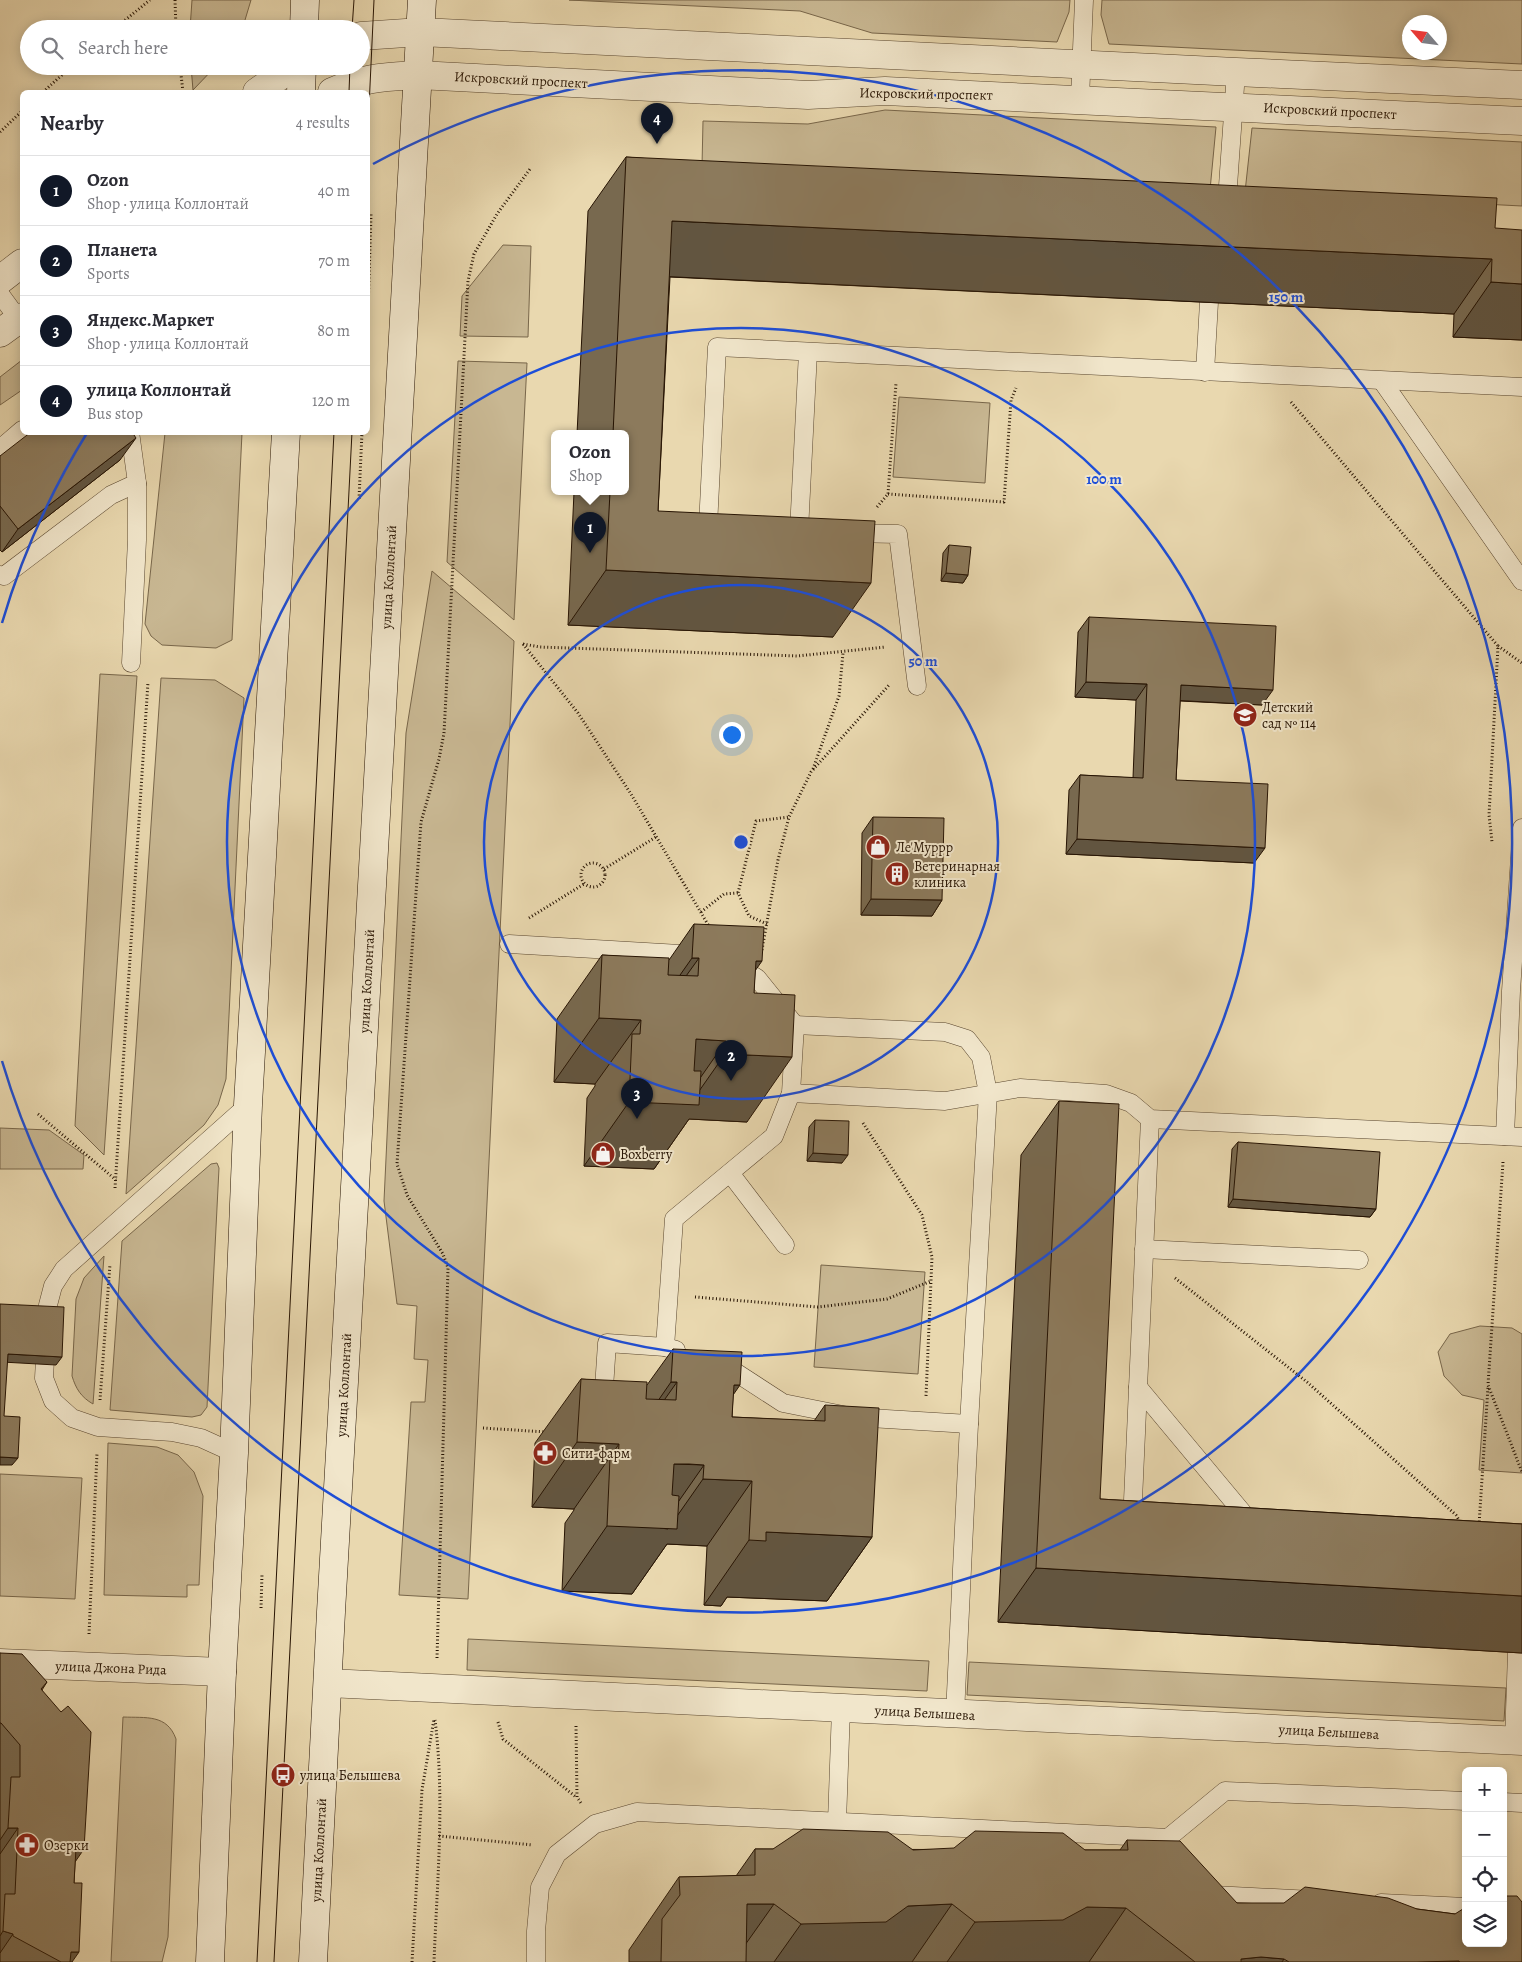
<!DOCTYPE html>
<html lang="en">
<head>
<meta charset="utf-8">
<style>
  body { margin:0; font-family:Alegreya,serif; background:#f2f2f3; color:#2b2b33 }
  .controls { position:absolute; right:15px; bottom:15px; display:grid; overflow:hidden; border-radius:8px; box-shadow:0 2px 12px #0003 }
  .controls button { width:45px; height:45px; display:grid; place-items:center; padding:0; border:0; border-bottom:1px solid #e1e1e2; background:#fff; color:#2b2b33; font:25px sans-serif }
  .compass { position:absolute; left:1402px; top:15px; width:45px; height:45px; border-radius:50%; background:#fff; box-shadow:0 2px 12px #0003; rotate:298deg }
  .you { position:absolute; left:731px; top:734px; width:18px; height:18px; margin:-12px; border:4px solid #fff; border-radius:50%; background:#1a73e8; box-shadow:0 0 0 8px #1a73e833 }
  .badge { display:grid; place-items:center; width:32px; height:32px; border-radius:50%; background:#111827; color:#fff; font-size:16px; font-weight:700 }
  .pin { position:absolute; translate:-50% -41px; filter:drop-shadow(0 1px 2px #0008) }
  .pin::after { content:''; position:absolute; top:26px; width:18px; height:15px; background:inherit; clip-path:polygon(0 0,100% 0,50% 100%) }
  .popup { position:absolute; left:551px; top:430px; width:78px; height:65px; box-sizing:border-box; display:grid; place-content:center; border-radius:8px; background:#fff; filter:drop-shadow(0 1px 4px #0005); font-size:16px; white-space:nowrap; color:#7c7c81 }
  .popup b { font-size:19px; color:#2b2b33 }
  .popup::after { content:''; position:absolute; left:50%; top:100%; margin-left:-10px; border:10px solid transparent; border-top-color:#fff }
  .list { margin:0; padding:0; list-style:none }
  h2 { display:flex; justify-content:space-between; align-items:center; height:65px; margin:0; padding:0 20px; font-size:21px }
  h2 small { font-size:16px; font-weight:400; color:#7c7c81 }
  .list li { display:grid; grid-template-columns:32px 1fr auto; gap:15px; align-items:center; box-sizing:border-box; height:70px; padding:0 20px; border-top:1px solid #e1e1e2 }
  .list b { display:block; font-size:19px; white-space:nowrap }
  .list p { margin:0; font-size:16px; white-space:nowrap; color:#7c7c81 }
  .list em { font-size:16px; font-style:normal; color:#7c7c81 }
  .icon { flex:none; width:28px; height:28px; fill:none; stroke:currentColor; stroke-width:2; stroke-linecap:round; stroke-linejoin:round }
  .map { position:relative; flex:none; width:1522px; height:1962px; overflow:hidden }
  .search { position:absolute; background:#fff; box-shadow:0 2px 12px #0003; left:20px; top:20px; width:350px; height:55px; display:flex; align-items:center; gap:12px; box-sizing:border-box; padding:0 18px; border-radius:28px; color:#7c7c81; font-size:19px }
  .panel { position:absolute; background:#fff; box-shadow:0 2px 12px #0003; left:20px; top:90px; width:350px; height:345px; border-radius:8px }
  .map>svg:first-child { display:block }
</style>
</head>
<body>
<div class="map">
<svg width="1522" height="1962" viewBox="0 0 1522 1962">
  <rect width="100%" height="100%" fill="#e9d8af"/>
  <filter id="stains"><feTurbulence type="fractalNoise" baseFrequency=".004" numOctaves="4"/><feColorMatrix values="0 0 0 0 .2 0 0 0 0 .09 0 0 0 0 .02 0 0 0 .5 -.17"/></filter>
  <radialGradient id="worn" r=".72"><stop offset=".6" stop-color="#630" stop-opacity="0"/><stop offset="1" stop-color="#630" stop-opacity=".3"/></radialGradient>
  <g fill="#c8b792" stroke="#78664a" fill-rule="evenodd">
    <path d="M192,0H251L245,20L240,29H190Z"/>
    <path d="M569,0H1070L1069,12L1057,42L872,33L800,11Z"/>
    <path d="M1102,0H1522V64L1109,44L1101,15ZM1410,22H1440V52H1410Z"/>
    <path d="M191,66H216L193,90Z"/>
    <path d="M885,110L1216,127L1210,190L702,166L703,121L808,124Z"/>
    <path d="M1252,128L1522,142V206L1245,192Z"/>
    <path d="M503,245L531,246L528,337L460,336L462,296Z"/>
    <path d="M22,360V390L0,405V377Z"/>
    <path d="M458,361L527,363L514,620L447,562Z"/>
    <path d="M899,397L990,403L985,483L893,477Z"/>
    <path d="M165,433H242L232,640L216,648L162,645L151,636L145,624Z"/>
    <path d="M432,571L514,641L468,1599L399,1595L411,1402H425L428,1360L414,1359L417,1306L397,1304L384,1201L406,733Z"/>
    <path d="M100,674L137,676L104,1155L75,1126Z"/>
    <path d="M161,678L215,680L244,698L226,1079L218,1105L204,1125L126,1194Z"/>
    <path d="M0,1128L49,1130L84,1155L83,1169H0Z"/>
    <path d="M217,1163L219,1168L207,1407L201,1415L192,1417L110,1410L122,1241L211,1164Z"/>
    <path d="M104,1256L93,1404C81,1397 76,1389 72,1376L76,1299L84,1278Z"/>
    <path d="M821,1265L925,1272L918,1374L814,1367Z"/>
    <path d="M1480,1326L1512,1328L1522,1334V1473L1479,1470L1484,1400L1462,1395L1444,1376L1438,1352L1450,1334Z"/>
    <path d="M108,1443L157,1447L178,1455L194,1472L203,1496L199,1585H187V1597L104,1595Z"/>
    <path d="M0,1474L82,1478L75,1599L0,1596Z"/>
    <path d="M468,1639L929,1661L927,1691L467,1670Z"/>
    <path d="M969,1662L1506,1688L1504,1721L967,1695Z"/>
    <path d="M123,1717C146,1718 167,1714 176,1739L168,1937L162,1962H111Z"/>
  </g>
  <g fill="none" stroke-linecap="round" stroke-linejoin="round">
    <defs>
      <g id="service">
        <path d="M1080,99L1084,0"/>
        <path d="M1222,206L1228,186L1236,72"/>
        <path d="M0,294L22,324"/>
        <path d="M1205,372L1209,302"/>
        <path d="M1382,381L1522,581"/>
        <path d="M0,449L22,430"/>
        <path d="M719,527L708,526L717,347L1522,387"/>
        <path d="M799,531L808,352"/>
        <path d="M850,533L898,534L917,686"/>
        <path d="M0,575L4,576L111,495L137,483L130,432"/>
        <path d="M131,663L137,540V483"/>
        <path d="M509,944L697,955"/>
        <path d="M795,1025L945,1032L967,1039L981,1057L988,1093L969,1424L955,1714"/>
        <path d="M791,1093L945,1101L1020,1088L1106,1094L1131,1103L1150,1119L1522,1137"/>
        <path d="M1505,1136L1511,991L1522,828"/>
        <path d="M730,1173L785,1245"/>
        <path d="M1144,1249L1359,1260"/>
        <path d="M665,1347L674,1219L774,1136L791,1093L795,1025L757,978L735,964"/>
        <path d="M720,1364L726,1366L783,1403L853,1417L969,1424"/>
        <path d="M1138,1387L1253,1525"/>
        <path d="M603,1403L607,1343L665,1347L676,1350"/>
        <path d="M234,1453L201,1438L172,1432L98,1427L72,1418L53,1401L44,1378L48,1305L53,1286L64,1269L248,1105"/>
        <path d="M1132,1523L1150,1119"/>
        <path d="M1514,1741L1517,1652"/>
        <path d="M1503,1802L1522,1803"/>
        <path d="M837,1822L841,1709"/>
        <path d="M1168,1838L1225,1791L1466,1801"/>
        <path d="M1206,1892L1213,1895L1312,1900"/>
        <path d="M1381,1903L1466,1907"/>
        <path d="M536,1962V1931L540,1887L557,1854L595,1824L637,1812L1168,1838L1175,1863"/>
      </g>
      <g id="minor">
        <path d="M0,1663L222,1672"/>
        <path d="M328,1683L1522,1741"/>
      </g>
      <g id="tertiary">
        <path d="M361,36L421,32L1236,72L1522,85"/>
        <path d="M257,92L294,66"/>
        <path d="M332,92C364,77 384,77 418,75L808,95L885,91L1522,121"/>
        <path d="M0,280L22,263"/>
        <path d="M0,333L22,317"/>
      </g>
      <g id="secondary">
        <path d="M304,29L305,0"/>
        <path d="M301,92L302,66"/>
        <path d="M210,1962L222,1672L234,1453L248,1105L286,432"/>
        <path d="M313,1962L331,1612L422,0"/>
      </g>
    </defs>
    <use href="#service" stroke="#58452e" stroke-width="19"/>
    <use href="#minor" stroke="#58452e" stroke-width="29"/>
    <use href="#tertiary" stroke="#58452e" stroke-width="29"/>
    <use href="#secondary" stroke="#271403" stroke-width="29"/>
    <g stroke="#271403" stroke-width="3" stroke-dasharray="1 2.5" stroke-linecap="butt">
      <path d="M175,0L176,29"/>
      <path d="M114,29L150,0"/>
      <path d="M180,66L183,92"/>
      <path d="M43,92L72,66"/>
      <path d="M0,132L22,111"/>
      <path d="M368,310L371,214"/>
      <path d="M1291,402L1498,646L1489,815L1492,842"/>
      <path d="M888,494L1004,502L1011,400L1016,388"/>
      <path d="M359,499L362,432"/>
      <path d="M877,507L888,494L896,383"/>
      <path d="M523,644L540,647L797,656L886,647"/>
      <path d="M523,644L578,713L631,794L710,928"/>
      <path d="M1498,646L1522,663"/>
      <path d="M813,769L839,696L843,653"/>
      <circle cx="593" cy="875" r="12"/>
      <path d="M604,869L656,837"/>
      <path d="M701,912L724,894L738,893"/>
      <path d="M529,918L584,884"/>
      <path d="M767,924L749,916L738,893L756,821L789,817"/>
      <path d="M762,950L778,860L789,817L811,772L890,684"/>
      <path d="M38,1114L116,1180"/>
      <path d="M863,1123L922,1215L932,1257L926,1396"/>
      <path d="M1503,1162L1488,1385L1522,1472"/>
      <path d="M115,1188L148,682"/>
      <path d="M1175,1278L1307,1382L1456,1515L1460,1522"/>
      <path d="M695,1297L818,1307L887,1299L931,1281"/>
      <path d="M100,1400L110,1264"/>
      <path d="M483,1428L546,1432"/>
      <path d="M1479,1525L1488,1387"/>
      <path d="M261,1608L262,1574"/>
      <path d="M89,1634L97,1453"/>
      <path d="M437,1658L448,1268L443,1254L407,1195L397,1164L421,822L439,759L444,733L468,281L474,254L497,214L530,169"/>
      <path d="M498,1722L503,1739L576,1797"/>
      <path d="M576,1726L577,1797L581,1803"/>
      <path d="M439,1836L533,1845"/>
      <path d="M412,1962L422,1790L434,1719"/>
      <path d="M434,1962C437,1882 445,1800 435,1720"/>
    </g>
    <use href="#service" stroke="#f1e6cb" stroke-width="18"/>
    <use href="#minor" stroke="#f1e6cb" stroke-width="28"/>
    <use href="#tertiary" stroke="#f1e6cb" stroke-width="28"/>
    <use href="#secondary" stroke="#f1e6cb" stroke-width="28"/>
    <g stroke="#271403" stroke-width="1">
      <path d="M352,29L354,0"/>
      <path d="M349,92L350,66"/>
      <path d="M368,129L374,0"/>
      <path d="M257,1962L334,432"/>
      <path d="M274,1962L352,432"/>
    </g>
  </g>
  <g fill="#78694f" stroke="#271403">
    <path d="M626,157L1495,228L1522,340L1453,337L1454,314L670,277L658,511L833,637L568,625L574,492H625V434H577L588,211Z"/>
    <path d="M0,456L120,460L2,552L0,550Z"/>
    <path d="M949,545L968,575L963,583L941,581L943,553Z"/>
    <path d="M1089,617L1262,705L1180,701L1176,780L1254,863L1066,854L1069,790L1080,775L1133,778L1136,700L1075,697L1078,632Z"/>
    <path d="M873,817L942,900L932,916L861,915L862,833Z"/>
    <path d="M694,924L755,971L747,1122L689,1119L654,1169L584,1166L587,1098L595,1086V1084L554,1082L557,1019L602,955L669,960Z"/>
    <path d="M1059,1101L1100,1499L1522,1524V1653L998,1622L1021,1155Z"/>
    <path d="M815,1120L842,1163L807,1161L809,1127Z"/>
    <path d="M1238,1142L1376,1209L1370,1217L1228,1207L1232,1149Z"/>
    <path d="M673,1349L733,1395L732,1417L814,1421L825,1405L872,1537L827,1601L727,1597L721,1606L704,1605L707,1546L667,1544L632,1594L562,1591L565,1523L574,1510V1509L532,1507L535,1443L581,1379L647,1385Z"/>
    <path d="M0,1653L47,1682L42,1690L75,1863L74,1883L72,1962H0Z"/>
    <path d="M1127,1840L1237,1903L1417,1909L1455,1914L1522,1962H629V1950L679,1877L736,1876L755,1849L1120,1850Z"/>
  </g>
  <g fill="#625540" stroke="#271403">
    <path d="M672,221L1492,259L1454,314L634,275Z"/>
    <path d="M1491,282L1522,284V340L1453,337Z"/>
    <path d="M136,438L120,460L2,552L18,529Z"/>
    <path d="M606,570L871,583L833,637L568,625Z"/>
    <path d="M946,573L968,575L963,583L941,581Z"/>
    <path d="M1086,682L1147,684L1136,700L1075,697Z"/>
    <path d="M1181,685L1273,690L1262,705L1170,700Z"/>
    <path d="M1077,839L1265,848L1254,863L1066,854Z"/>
    <path d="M871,899L942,900L932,916L861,915Z"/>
    <path d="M692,958H699L653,1022H647Z"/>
    <path d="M756,961H762L717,1025Z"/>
    <path d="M599,1018L641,1020L595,1084L554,1082Z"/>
    <path d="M696,1039L726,1041L682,1104H690L725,1054L792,1057L747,1122L689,1119L654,1169L584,1166L629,1102Z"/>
    <path d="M813,1153L848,1155L842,1163L807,1161Z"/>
    <path d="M1233,1199L1376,1209L1370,1217L1228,1207Z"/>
    <path d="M8,1354L62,1357L56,1365L2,1362Z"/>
    <path d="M671,1382H677L631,1447H626Z"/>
    <path d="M734,1385H740L695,1450Z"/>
    <path d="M577,1442L619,1444L574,1509L532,1507Z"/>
    <path d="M0,1457L18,1458L12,1465H0Z"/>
    <path d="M674,1464L704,1465L660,1528L668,1529L703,1479L752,1481L707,1546L667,1544L632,1594L562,1591L607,1526Z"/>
    <path d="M766,1532L872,1537L827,1601L727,1597L721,1606L704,1605L749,1540Z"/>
    <path d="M1036,1568L1522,1596V1653L998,1622Z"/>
    <path d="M8,1828H18L0,1854V1840Z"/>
    <path d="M76,1848L84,1849L35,1920Z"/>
    <path d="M747,1904H774L733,1962Z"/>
    <path d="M952,1904L912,1962H774L801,1924L908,1906Z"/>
    <path d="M1087,1907L1126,1908L1089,1962H947L975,1922Z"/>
    <path d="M3,1931L13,1934L0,1953V1936Z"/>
    <path d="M71,1952H79L72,1962H64Z"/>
    <path d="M1261,1957L1284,1959L1282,1962H1239L1241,1959Z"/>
    <path d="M1459,1961L1458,1962H1417H1418Z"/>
  </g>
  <g fill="#8c7a5c" stroke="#271403">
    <path d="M626,157L1497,198L1495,228L1522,230V284L1491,282L1492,259L672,221L658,511L875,521L871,583L606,570L610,492H625V434H613Z"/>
    <path d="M31,432H132L136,438L18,529L0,506V456Z"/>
    <path d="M949,545L971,547L968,575L946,573Z"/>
    <path d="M1089,617L1276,626L1273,690L1181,685L1176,780L1268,784L1265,848L1077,839L1080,775L1143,778L1147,684L1086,682Z"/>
    <path d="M873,817L944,818L942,900L871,899Z"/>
    <path d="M694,924L764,927L762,961H756L754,993L795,995L792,1057L725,1054L726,1041L696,1039L694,1071H701L699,1105L629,1102L632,1034H640L641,1020L599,1018L602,955L669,958L668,975L698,976L699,958H692Z"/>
    <path d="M1059,1101L1119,1104L1100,1499L1522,1524V1596L1036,1568Z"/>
    <path d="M815,1120L849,1121L848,1155L813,1153Z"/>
    <path d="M1238,1142L1380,1152L1376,1209L1233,1199Z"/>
    <path d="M0,1304L64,1307L62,1357L8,1354L4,1416L20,1417L18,1458L0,1457Z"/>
    <path d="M673,1349L742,1352L740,1385H734L732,1417L825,1421V1405L879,1408L872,1537L766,1532V1541L749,1540L752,1481L703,1479L704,1465L689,1464H674L672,1495L679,1496L677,1529L607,1526L610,1458H618L619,1444L577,1442L581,1379L647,1382L646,1399L676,1400L677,1382H671Z"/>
    <path d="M0,1653L22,1654L47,1682L41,1689L61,1712L68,1706L91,1732L84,1849L76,1848L74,1883H82L79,1952H71L70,1962H61L13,1936V1934L3,1931L5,1894H15L18,1828H8L11,1777H20V1745L1,1723H0Z"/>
    <path d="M803,1829L888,1832L913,1850L954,1848L975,1831L1063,1833L1085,1850H1128L1127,1840L1180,1841L1237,1903H1284L1305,1887L1388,1898L1417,1909L1455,1914L1466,1907V1943H1503V1896H1517L1522,1902V1962H1460L1459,1961L1417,1962H1289L1284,1959L1261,1957L1241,1959V1962H1195L1126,1908L1087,1907L1063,1920L975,1922L952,1904L908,1906L886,1922L801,1924L774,1904H747L746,1962H661L662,1919L680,1895L679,1877L755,1875V1849H773Z"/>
  </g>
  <g fill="none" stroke="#1d4ed8" stroke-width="2.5">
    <circle cx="741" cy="842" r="257"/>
    <circle cx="741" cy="842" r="514"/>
    <path d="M2 623A771 771 0 0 1 87 433M373 164A771 771 0 1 1 2 1061"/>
  </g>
  <defs>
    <symbol id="school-disc" viewBox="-11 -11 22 22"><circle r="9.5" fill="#8f2418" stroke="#f1e6cb"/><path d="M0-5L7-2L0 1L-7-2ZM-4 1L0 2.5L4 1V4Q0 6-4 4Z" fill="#fff"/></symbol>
    <symbol id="shop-disc" viewBox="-11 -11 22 22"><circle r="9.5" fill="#8f2418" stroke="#f1e6cb"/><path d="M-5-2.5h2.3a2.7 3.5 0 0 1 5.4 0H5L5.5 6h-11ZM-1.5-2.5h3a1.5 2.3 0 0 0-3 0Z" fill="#fff"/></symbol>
    <symbol id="building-disc" viewBox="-11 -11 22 22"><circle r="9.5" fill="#8f2418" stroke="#f1e6cb"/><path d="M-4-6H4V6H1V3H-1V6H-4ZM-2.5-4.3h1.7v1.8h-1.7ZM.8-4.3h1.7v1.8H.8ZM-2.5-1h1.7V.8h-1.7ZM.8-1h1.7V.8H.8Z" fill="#fff"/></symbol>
    <symbol id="pharmacy-disc" viewBox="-11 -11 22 22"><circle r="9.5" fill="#8f2418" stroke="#f1e6cb"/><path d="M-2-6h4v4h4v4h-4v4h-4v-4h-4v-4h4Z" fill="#fff"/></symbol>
    <symbol id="bus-disc" viewBox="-11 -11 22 22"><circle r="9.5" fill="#8f2418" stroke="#f1e6cb"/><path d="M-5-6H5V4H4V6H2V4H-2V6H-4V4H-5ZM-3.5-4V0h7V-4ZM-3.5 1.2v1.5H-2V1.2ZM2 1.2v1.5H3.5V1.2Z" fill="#fff"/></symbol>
  </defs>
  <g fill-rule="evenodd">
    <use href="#school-disc" x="1231" y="701" width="28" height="28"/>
    <use href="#shop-disc" x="864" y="833" width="28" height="28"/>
    <use href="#building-disc" x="883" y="860" width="28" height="28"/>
    <use href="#shop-disc" x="589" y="1140" width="28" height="28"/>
    <use href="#pharmacy-disc" x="531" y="1439" width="28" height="28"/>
    <use href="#bus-disc" x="269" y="1761" width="28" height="28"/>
    <use href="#pharmacy-disc" x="13" y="1831" width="28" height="28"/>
  </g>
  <g text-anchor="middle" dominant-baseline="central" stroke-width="4" stroke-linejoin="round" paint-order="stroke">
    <g font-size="14" fill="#271403" stroke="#f1e6cb">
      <text transform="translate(521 80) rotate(3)">Искровский проспект</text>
      <text transform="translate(926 94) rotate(1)">Искровский проспект</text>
      <text transform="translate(1330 111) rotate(3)">Искровский проспект</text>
      <text transform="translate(389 577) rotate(-87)">улица Коллонтай</text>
      <text transform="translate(367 981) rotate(-87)">улица Коллонтай</text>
      <text transform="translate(344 1385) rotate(-87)">улица Коллонтай</text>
      <text transform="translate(111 1668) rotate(2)">улица Джона Рида</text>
      <text transform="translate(925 1713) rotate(3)">улица Белышева</text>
      <text transform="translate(1329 1732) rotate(3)">улица Белышева</text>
      <text transform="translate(319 1850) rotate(-87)">улица Коллонтай</text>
    </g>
    <g font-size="14" fill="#271403" stroke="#f1e6cb" text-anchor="start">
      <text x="1262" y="707">Детский<tspan x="1262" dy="16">сад № 114</tspan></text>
      <text x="896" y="847">Ле'Муррр</text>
      <text x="914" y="866">Ветеринарная<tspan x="914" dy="16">клиника</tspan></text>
      <text x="620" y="1154">Boxberry</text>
      <text x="562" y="1453">Сити-фарм</text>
      <text x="300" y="1775">улица Белышева</text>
      <text x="44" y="1845">Озерки</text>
    </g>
  </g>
  <circle cx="741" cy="842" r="8" fill="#1d4ed8" stroke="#f1e6cb" stroke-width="2.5"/>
  <g font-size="15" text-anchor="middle" font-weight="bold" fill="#1d4ed8" stroke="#f1e6cb" stroke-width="4" stroke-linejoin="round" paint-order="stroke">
    <text x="1286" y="302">150 m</text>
    <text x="1104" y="484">100 m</text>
    <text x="923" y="666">50 m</text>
  </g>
  <rect width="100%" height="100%" filter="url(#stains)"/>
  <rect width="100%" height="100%" fill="url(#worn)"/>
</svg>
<div class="controls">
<button>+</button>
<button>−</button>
<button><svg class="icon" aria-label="locate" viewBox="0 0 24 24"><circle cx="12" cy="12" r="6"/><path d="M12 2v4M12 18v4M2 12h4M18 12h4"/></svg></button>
<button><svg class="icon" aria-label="layers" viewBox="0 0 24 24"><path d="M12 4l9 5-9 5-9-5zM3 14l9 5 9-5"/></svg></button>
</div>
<svg class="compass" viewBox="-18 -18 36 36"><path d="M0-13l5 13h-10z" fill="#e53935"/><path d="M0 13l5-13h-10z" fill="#7c7c81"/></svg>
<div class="you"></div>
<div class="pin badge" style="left:590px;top:553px">1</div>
<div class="popup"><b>Ozon</b>Shop</div>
<div class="pin badge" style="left:731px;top:1081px">2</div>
<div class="pin badge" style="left:637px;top:1119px">3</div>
<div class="pin badge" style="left:657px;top:144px">4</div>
<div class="search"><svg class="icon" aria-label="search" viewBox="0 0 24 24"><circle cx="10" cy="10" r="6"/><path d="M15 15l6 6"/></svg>Search here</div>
<section class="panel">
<h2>Nearby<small>4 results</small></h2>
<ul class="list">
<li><span class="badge">1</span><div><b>Ozon</b><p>Shop · улица Коллонтай</p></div><em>40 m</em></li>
<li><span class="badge">2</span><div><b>Планета</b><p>Sports</p></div><em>70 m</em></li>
<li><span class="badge">3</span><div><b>Яндекс.Маркет</b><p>Shop · улица Коллонтай</p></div><em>80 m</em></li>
<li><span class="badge">4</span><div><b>улица Коллонтай</b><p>Bus stop</p></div><em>120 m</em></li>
</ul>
</section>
</div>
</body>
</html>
